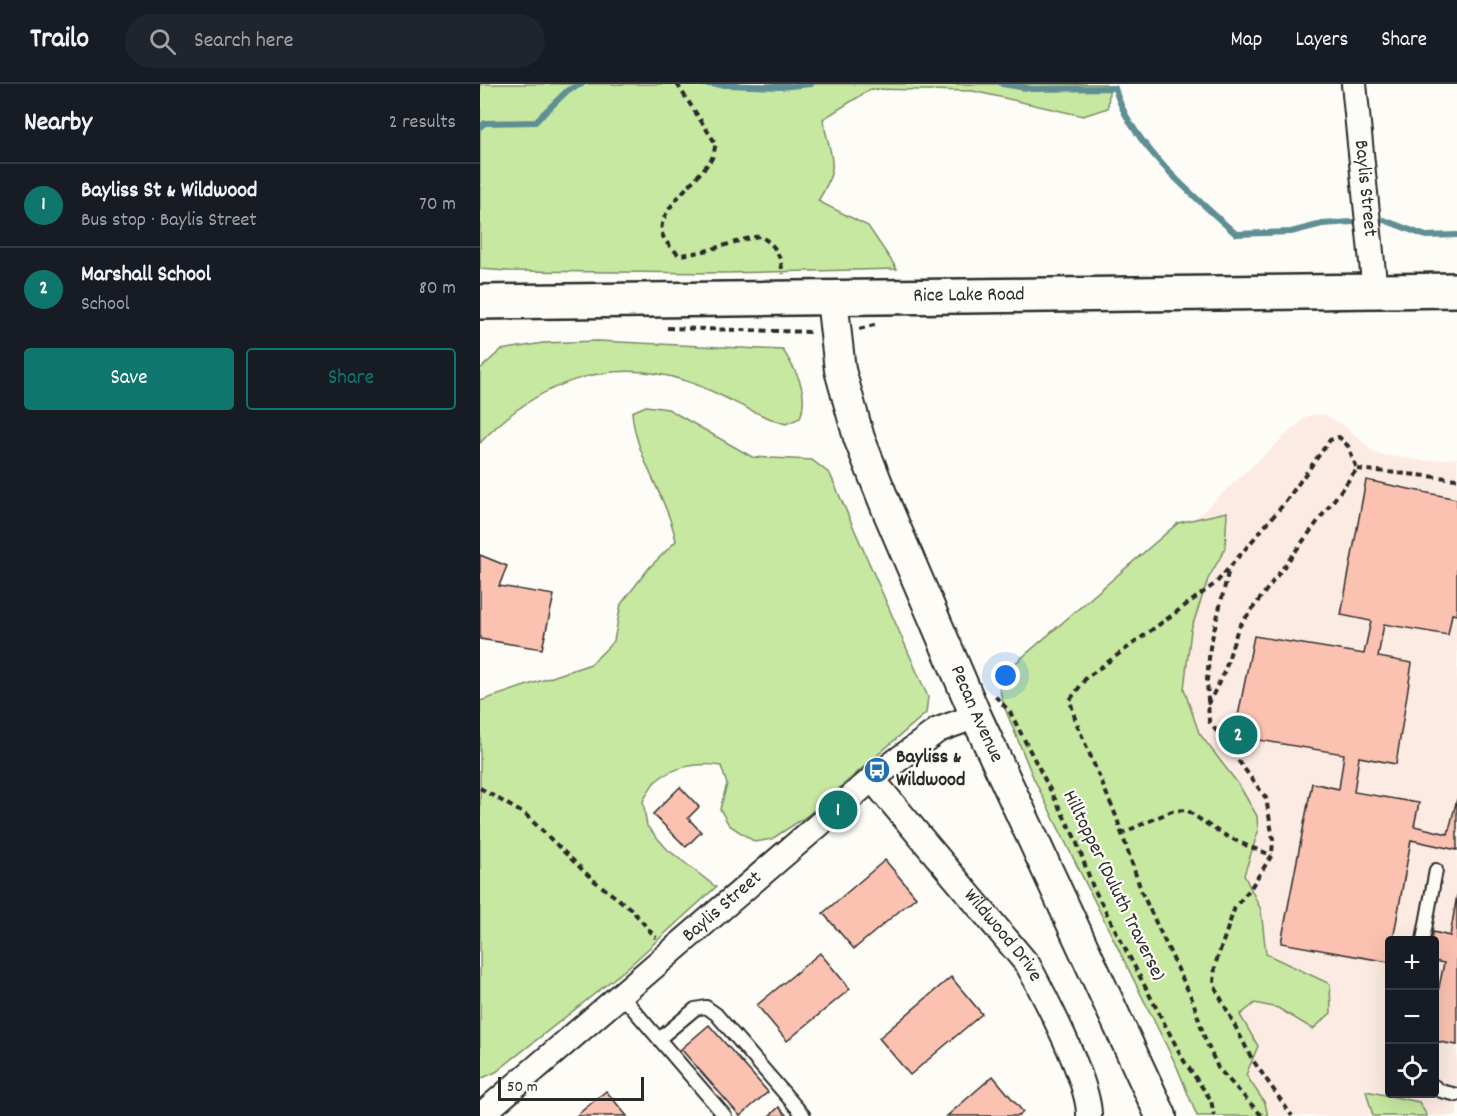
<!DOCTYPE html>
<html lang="en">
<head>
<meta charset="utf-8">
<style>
  body { margin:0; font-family:Dekko,sans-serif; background:#20242c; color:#f1f3f6 }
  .controls { position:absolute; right:18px; bottom:18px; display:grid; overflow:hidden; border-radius:6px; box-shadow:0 6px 24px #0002 }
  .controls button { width:54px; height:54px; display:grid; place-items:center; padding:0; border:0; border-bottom:2px solid #363941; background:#171b24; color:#f1f3f6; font:30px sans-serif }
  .scale { position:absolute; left:18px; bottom:15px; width:146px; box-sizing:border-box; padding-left:6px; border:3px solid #2b2b2b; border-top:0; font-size:16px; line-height:21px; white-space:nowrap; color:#2b2b2b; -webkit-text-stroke:4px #fdfcf7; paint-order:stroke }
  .you { position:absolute; left:526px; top:592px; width:21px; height:21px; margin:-15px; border:4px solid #fff; border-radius:50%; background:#1a73e8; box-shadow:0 0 0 9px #1a73e833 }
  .badge { display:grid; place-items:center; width:39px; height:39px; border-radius:50%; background:#0f766e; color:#fff; font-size:20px; font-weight:700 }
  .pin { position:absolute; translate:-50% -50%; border:3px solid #fff; box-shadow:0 2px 6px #0006 }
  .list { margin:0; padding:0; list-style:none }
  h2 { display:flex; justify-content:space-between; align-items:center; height:78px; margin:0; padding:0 24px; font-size:26px }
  h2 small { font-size:20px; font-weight:400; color:#9ea1a6 }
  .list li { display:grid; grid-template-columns:39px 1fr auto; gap:18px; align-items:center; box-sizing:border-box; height:84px; padding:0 24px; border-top:2px solid #363941 }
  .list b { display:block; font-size:22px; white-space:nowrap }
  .list p { margin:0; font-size:20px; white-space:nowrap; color:#9ea1a6 }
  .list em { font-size:20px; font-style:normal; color:#9ea1a6 }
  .actions { display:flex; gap:12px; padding:18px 24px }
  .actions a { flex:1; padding:14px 0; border:2px solid #0f766e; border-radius:6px; text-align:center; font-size:21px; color:#0f766e }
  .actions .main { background:#0f766e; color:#fff }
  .icon { flex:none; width:33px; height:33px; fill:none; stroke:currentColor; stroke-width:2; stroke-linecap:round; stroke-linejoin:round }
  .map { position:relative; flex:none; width:977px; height:1032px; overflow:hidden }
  header { display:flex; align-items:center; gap:36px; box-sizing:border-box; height:84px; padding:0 30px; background:#171b24; border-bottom:2px solid #363941 }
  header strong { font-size:28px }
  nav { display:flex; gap:33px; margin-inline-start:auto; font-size:21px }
  .search { width:420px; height:54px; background:#20242c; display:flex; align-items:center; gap:15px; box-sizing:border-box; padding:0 21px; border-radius:33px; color:#9ea1a6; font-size:22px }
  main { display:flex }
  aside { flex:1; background:#171b24 }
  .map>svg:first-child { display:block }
</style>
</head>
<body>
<header>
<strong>Trailo</strong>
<div class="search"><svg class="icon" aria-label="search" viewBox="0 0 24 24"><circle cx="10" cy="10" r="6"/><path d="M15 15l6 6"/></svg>Search here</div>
<nav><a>Map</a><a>Layers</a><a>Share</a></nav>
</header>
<main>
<aside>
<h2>Nearby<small>2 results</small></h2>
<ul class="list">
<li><span class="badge">1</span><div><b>Bayliss St &amp; Wildwood</b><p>Bus stop · Baylis Street</p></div><em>70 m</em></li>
<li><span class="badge">2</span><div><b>Marshall School</b><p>School</p></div><em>80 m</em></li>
</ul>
<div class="actions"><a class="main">Save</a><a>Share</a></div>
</aside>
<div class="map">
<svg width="977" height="1032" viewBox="0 0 977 1032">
  <rect width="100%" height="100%" fill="#fdfcf7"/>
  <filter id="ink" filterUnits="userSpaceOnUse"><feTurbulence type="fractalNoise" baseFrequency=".0167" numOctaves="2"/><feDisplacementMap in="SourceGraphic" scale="12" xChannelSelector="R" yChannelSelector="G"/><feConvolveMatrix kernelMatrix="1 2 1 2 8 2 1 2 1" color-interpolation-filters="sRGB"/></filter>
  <g filter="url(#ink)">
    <path fill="#fcebe2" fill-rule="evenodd" d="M844,330L866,343L895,370L944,377L977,374V1032H717L697,983L553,693L525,609L827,332ZM910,856H954V1010H910Z"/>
    <g fill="#c7e8a1" stroke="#798a66" stroke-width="1.5">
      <path d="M0,0H625L629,8L628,24L603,32L493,7L391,5L343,35C350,75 362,79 338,117L388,142L417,185L243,189L27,187L0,185Z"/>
      <path d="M118,257L303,266C316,287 330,309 320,334L306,340C270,330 241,308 206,297C127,271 55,300 0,359V285L21,266L63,259Z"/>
      <path d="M166,322L188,325L272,373L332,376L350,390L448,613L446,629L327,732L292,755L275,758L249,741L240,725L247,700L241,682C220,678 194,682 176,697C171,701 167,711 163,717L167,742L187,765L236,803L146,885L16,988L0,995V617L111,580L134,557L141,520L169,484L196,457C187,412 155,373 152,328Z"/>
      <path d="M747,428L745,465L728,495L711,546L704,605L719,649L759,701L777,732L778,748L764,791L781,826L786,870L850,900L851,929L833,945L798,924L775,919L760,931L778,962L766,991L785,1019L788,1032H717L697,983L553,693L524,622L517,595L698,439Z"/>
      <path d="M886,1007L939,1018L947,1032H893Z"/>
    </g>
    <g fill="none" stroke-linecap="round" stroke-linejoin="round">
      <g stroke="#5e8e94" stroke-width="6">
        <path d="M224,0L300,3L331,0"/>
        <path d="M522,0L552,5L635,4C649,59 715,113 756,150L811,148L842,140L872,138"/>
        <path d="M0,43L5,39L55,38L88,6L102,0"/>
        <path d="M904,136L946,152L977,151"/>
      </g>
    </g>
    <g fill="#fbc2b1" stroke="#2b2b2b" stroke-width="1.5">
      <path d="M886,396L977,415V531L972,530L968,551L904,540L898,573L932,579L916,680L879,673L874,708L939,719L934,742L968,750L977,715V766L931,756L913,856H910L909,878L801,859L832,699L859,705L864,670L754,652L774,552L884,570L891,537L861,531Z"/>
      <path d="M0,471L27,482L19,502L74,511L62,565L0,555Z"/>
      <path d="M200,703L219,723L208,734L221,748L206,763L173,730Z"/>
      <path d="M405,776L436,813L374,865L343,829Z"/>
      <path d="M977,811V961L954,957V927L964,879L954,877V856H951L953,848L970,852Z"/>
      <path d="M340,869L370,905L307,957L277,921Z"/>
      <path d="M471,893L502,930L430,991L399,954Z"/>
      <path d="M229,941L288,1008L260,1032L201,965Z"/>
      <path d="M513,992L543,1028L539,1032H467Z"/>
      <path d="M126,1007L147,1032H96Z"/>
      <path d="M299,1023L307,1032H289Z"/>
    </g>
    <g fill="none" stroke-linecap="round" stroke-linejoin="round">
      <defs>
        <g id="service">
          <path d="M943,856L956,786"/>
          <path d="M141,911L245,1032"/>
          <path d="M179,955L215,925L226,923L236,930L324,1032"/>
          <path d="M954,1002L961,1007L977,1011"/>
        </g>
        <g id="minor">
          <path id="s1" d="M874,0L895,208"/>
          <path id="s2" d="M392,695L548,881C565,913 610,999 609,1032"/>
          <path id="s3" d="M0,1032L392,695L458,646L496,632"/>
        </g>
        <g id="tertiary">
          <path id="s4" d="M352,215L360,286L379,354L408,427L496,632L681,1032"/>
        </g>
        <g id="secondary">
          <path id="s5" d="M0,218L977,206"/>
        </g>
      </defs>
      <use href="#service" stroke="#2b2b2b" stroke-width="16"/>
      <use href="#minor" stroke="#2b2b2b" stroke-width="28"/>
      <use href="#tertiary" stroke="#2b2b2b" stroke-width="34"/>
      <use href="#secondary" stroke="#2b2b2b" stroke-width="38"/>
      <g stroke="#2b2b2b" stroke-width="4" stroke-dasharray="6 4.5" stroke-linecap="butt">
        <path d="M197,0L236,60C234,65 234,73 230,77C219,94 176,128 182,149C184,158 193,165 199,171C230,169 251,157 280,152C297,162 300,171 303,190"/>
        <path d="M187,244L333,248"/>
        <path d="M379,245L398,240"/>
        <path d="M877,385L977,395"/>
        <path d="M748,489L730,563L727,596L729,637L786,714L793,755L792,771L770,805L755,823L735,881L734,901L772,975L812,1032"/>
        <path d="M515,612L530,628L595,754L613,803L704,977L731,1016L734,1032"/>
        <path d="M728,621L745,586L758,544L877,385L868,362L859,353L850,356L803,421L736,499L606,594L590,616L596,638L636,732L662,809L713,917L725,955L738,984L782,1032"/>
        <path d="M0,704L46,731L112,795L151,825L176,854"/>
        <path d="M640,750L692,727L707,726C736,748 757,759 792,771"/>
      </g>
      <use href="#service" stroke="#fdfcf7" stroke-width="12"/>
      <use href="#minor" stroke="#fdfcf7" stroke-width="24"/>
      <use href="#tertiary" stroke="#fdfcf7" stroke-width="30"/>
      <use href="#secondary" stroke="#fdfcf7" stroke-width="33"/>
    </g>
  </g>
  <defs>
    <symbol id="bus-disc" viewBox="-11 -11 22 22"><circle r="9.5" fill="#1f6fb2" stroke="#fdfcf7"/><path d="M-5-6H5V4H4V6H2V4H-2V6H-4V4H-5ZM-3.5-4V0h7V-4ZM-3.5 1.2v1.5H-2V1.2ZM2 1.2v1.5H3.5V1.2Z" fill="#fff"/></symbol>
  </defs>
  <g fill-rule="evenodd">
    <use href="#bus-disc" x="382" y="671" width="30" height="30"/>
  </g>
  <g text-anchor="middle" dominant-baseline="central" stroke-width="4.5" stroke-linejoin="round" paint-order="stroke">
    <g font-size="20" fill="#2b2b2b" stroke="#fdfcf7">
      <text stroke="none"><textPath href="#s1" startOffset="105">Baylis Street</textPath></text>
      <text stroke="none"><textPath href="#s5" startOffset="489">Rice Lake Road</textPath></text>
      <text stroke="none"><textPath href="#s4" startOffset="442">Pecan Avenue</textPath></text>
      <text transform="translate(633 802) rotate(64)">Hilltopper (Duluth Traverse)</text>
      <text stroke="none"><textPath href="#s3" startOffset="320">Baylis Street</textPath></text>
      <text stroke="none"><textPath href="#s2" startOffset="204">Wildwood Drive</textPath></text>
    </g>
    <g font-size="20" font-weight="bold" fill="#2b2b2b" stroke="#fdfcf7" text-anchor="start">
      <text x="416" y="674">Bayliss &amp;<tspan x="416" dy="23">Wildwood</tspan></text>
    </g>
  </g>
</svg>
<div class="controls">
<button>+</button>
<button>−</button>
<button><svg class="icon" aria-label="locate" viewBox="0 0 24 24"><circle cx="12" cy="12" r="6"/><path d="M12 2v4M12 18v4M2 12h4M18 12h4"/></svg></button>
</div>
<div class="scale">50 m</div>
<div class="you"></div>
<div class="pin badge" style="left:358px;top:726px">1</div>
<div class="pin badge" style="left:758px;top:651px">2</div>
</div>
</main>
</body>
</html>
